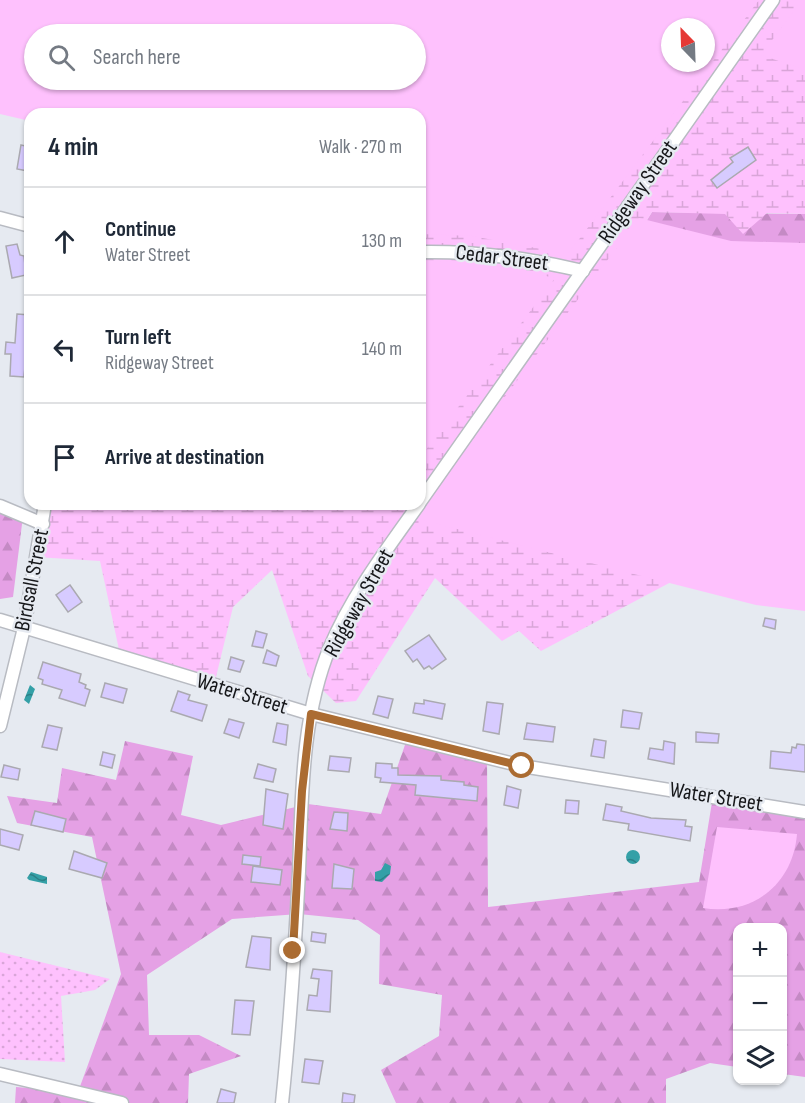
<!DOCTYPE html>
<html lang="en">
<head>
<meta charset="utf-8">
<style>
  body { margin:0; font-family:"Sofia Sans Condensed",sans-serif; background:#f6f6f7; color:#1f2937 }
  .controls { position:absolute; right:18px; bottom:18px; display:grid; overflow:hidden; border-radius:12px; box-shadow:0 2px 4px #0004 }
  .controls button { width:54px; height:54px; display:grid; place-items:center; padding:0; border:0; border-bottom:2px solid #e0e1e3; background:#fff; color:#1f2937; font:30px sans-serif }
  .compass { position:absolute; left:661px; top:18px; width:54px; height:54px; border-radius:50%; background:#fff; box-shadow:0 2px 4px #0004; rotate:337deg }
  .stop { position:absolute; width:18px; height:18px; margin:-14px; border:4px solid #ab6c32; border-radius:50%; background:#fff }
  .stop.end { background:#ab6c32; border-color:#fff; box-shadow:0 2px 6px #0008 }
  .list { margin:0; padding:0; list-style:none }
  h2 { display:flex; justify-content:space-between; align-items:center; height:78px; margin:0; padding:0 24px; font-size:26px }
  h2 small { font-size:20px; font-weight:400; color:#747a83 }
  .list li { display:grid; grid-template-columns:39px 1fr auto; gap:18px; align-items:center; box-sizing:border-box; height:108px; padding:0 24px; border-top:2px solid #e0e1e3 }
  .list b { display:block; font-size:22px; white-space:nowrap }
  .list p { margin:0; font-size:20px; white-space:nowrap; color:#747a83 }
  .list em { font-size:20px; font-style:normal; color:#747a83 }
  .icon { flex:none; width:33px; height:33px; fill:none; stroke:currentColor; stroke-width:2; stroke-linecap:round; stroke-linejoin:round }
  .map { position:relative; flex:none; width:805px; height:1103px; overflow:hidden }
  .search { position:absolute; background:#fff; box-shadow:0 2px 4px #0004; left:24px; top:24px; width:402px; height:66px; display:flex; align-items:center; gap:15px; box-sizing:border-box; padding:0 21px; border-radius:33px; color:#747a83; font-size:22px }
  .panel { position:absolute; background:#fff; box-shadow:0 2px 4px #0004; left:24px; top:108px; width:402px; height:402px; border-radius:18px }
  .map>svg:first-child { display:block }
</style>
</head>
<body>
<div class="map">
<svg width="805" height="1103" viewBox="0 0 805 1103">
  <defs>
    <pattern id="grass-dots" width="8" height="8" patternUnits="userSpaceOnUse" patternTransform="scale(1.5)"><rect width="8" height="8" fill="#fec1fd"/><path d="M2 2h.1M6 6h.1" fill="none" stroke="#d9a5d8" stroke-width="1.8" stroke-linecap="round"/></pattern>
    <pattern id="forest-firs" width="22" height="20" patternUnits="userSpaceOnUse" patternTransform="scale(1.5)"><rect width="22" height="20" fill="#e5a1e5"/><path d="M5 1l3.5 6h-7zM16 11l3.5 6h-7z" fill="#c48ac4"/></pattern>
    <pattern id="wetland-marsh" width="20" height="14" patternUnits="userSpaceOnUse" patternTransform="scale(1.5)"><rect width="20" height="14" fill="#fec1fd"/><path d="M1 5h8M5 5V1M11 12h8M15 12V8" fill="none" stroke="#d9a5d8"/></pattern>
    <pattern id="water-waves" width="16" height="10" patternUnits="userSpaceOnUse" patternTransform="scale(1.5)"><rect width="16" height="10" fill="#34a0a7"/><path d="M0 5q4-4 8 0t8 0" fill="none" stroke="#2b8187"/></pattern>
  </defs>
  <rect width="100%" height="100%" fill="#e6eaf1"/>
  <path fill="url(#grass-dots)" d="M0,952L110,979L95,990L61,996L65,1062L0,1059Z"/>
  <g fill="url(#forest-firs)">
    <path d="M652,212L805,214V338L639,233Z"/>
    <path d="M0,508L23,516L13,597L0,599Z"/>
    <path d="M125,741L193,756L181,815L221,825L308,804L381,814L406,742L487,757L488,907L699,882L713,796L805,813V1077L783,1074L782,928H738L737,1067L710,1063L666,1079V1103H396L381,1070L439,1036L442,995L379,984L380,935L358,920L299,914L232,919L147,975L149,1035H199L241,1056L189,1074L188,1103H15L16,1087L78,1092L121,974L92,837L17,823L7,796L57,803L62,768L116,780Z"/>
  </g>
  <path fill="url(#wetland-marsh)" fill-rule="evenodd" d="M17,0H805V214L767,213L743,234L725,214L652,212L639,233L673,581L541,651L519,631L502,641L435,578L356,701L336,703L308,676L272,570L233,607L215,681L121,659L100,561L36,557L41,504H420V114L162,80H416V34ZM670,27H706V63H670Z"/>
  <g fill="#fec1fd" fill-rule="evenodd">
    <path d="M0,0H759L568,254L472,236L420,234V114H30V121L0,114ZM670,27H706V63H670ZM34,34H416V80H34Z"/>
    <path d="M802,0H805V70L761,55Z"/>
    <path d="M639,218L731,241L805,243V611L756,605L414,518Z"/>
    <path d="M420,260L496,265L555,278L420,458Z"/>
    <path d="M717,827L797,834C793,884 753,916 703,908Z"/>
  </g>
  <g fill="url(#water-waves)">
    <path d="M30,685L35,689L29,704L24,700Z"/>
    <circle cx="633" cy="857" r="7"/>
    <path d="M385,863L391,866L390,874L382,882L375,881V872L381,870Z"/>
    <path d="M31,872L47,877V884L29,880L27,878Z"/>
  </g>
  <g fill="#d7cbff" stroke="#aaa9b0" stroke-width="1.5">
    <path d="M21,145L30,147L28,171L17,169Z"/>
    <path d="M748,147L756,160L717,188L711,180L733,162L730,158Z"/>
    <path d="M17,244L20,255L24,256L26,275L12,278L6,246Z"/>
    <path d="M17,314L30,315L24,377L10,376L11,354H5L6,342L15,343Z"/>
    <path d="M70,585L82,602L68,612L56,595Z"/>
    <path d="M765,618L776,620L775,629L763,626Z"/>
    <path d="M256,631L267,634L263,648L252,646Z"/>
    <path d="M429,635L446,659L432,669L429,666L424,669L417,659L413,662L405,651Z"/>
    <path d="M267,650L279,656L276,666L263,663Z"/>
    <path d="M231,657L244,661L240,672L228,669Z"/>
    <path d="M43,662L81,674L79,682L86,685L85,688L90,690L85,706L59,698L62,690L42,684L43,680L38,678Z"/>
    <path d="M105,683L127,689L123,703L101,697Z"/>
    <path d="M178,691L190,695L188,700L207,705L202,721L171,711Z"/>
    <path d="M378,696L393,699L388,718L373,714Z"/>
    <path d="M424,700L445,704L442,719L413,713L415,703L424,704Z"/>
    <path d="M487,702L503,704L499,734L483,731Z"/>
    <path d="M623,710L642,713L639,729L621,727Z"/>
    <path d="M229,719L244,723L239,738L224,733Z"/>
    <path d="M277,723L288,725L286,745L273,742Z"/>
    <path d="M527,723L555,727L553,742L524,739Z"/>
    <path d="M48,725L62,728L57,750L42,747Z"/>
    <path d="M696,732L719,734L718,743L696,742Z"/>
    <path d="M594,739L606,741L604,758L591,756Z"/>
    <path d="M664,741L675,743L674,764L648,759L650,748L663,750Z"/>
    <path d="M797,744L805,745V772L770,768L771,751L791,753L792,747L796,748Z"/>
    <path d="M103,752L115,755L112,768L100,765Z"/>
    <path d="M330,756L351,758L349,772L328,770Z"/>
    <path d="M376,763L392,764V768H398V775L441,776V780L464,782V785L478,787L477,801L415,795L416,785L380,782L381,778L375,777Z"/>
    <path d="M258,764L276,769L273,782L254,778Z"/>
    <path d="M4,765L20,769L18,780L1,777Z"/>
    <path d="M507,786L521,790L518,808L504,805Z"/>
    <path d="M266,789L288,794L283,829L263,825Z"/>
    <path d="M566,800L579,801L578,814L565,813Z"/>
    <path d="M606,804L622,807L621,811L651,818L686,820L685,826L692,827L690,841L628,830L629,824L603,820Z"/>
    <path d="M35,811L66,819L63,832L31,825Z"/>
    <path d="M334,812L348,813L347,831L330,829Z"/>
    <path d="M0,829L23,835L19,850L0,845Z"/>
    <path d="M74,851L107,863L102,878L69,869Z"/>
    <path d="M243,855L261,857L260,866L242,864Z"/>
    <path d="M334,864L354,869L352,889L332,888Z"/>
    <path d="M253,866L282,870L280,885L251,882Z"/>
    <path d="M312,932L326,934L325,943L311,941Z"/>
    <path d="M252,936L271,938L270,970L246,967Z"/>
    <path d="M313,969L332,971L330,1012L307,1010L309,995L317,996L319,979L311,978Z"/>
    <path d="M235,1000L254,1001L250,1035L232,1034Z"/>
    <path d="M305,1059L323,1061L319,1084L302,1082Z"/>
    <path d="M221,1089L236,1093L234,1103H217Z"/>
    <path d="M343,1093L355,1095L354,1103H342Z"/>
  </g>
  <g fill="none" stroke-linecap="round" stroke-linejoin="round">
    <defs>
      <g id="minor">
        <path d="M0,218L30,226"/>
        <path d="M420,252C476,251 528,258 583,271"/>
        <path d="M420,502L773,0"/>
        <path d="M0,506L43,524"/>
        <path d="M0,620L311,714L522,766L805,812"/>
        <path d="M0,726L24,628L45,504"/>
        <path d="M0,1074L122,1103"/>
        <path d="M282,1103C290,1026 295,949 299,871C302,797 301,717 330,647C352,595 387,549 419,504"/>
      </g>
    </defs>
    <use href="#minor" stroke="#b8bbc2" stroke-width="15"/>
    <use href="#minor" stroke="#fff" stroke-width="12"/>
  </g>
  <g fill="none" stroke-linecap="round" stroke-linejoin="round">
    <path stroke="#ab6c32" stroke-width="8" d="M293,951L302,791L311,714L522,766"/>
  </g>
  <g text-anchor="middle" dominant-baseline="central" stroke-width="5" stroke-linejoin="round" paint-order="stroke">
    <g font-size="22" fill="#16171a" stroke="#e6eaf1">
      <text transform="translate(638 192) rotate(-55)">Ridgeway Street</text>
      <text transform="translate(502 258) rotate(7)">Cedar Street</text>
      <text transform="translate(32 580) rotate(-79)">Birdsall Street</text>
      <text transform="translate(359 603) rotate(-61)">Ridgeway Street</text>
      <text transform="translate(242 694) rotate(17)">Water Street</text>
      <text transform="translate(716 797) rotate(9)">Water Street</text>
    </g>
  </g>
</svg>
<div class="controls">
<button>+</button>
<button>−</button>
<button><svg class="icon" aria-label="layers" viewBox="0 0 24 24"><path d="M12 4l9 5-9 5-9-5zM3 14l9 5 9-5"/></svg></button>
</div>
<svg class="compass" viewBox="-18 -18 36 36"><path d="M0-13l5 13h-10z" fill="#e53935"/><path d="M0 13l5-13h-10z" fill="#747a83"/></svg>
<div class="stop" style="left:522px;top:766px"></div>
<div class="stop end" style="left:293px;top:951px"></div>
<div class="search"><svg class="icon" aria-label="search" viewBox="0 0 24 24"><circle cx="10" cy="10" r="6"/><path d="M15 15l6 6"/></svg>Search here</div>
<section class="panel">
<h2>4 min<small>Walk · 270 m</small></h2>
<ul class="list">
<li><svg class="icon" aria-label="ahead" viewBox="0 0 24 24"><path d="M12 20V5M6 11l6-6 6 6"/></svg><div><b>Continue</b><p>Water Street</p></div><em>130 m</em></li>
<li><svg class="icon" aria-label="left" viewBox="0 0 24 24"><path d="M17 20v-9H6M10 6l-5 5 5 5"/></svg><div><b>Turn left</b><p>Ridgeway Street</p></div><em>140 m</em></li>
<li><svg class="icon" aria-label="arrive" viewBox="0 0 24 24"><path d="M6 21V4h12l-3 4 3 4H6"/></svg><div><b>Arrive at destination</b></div></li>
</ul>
</section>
</div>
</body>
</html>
